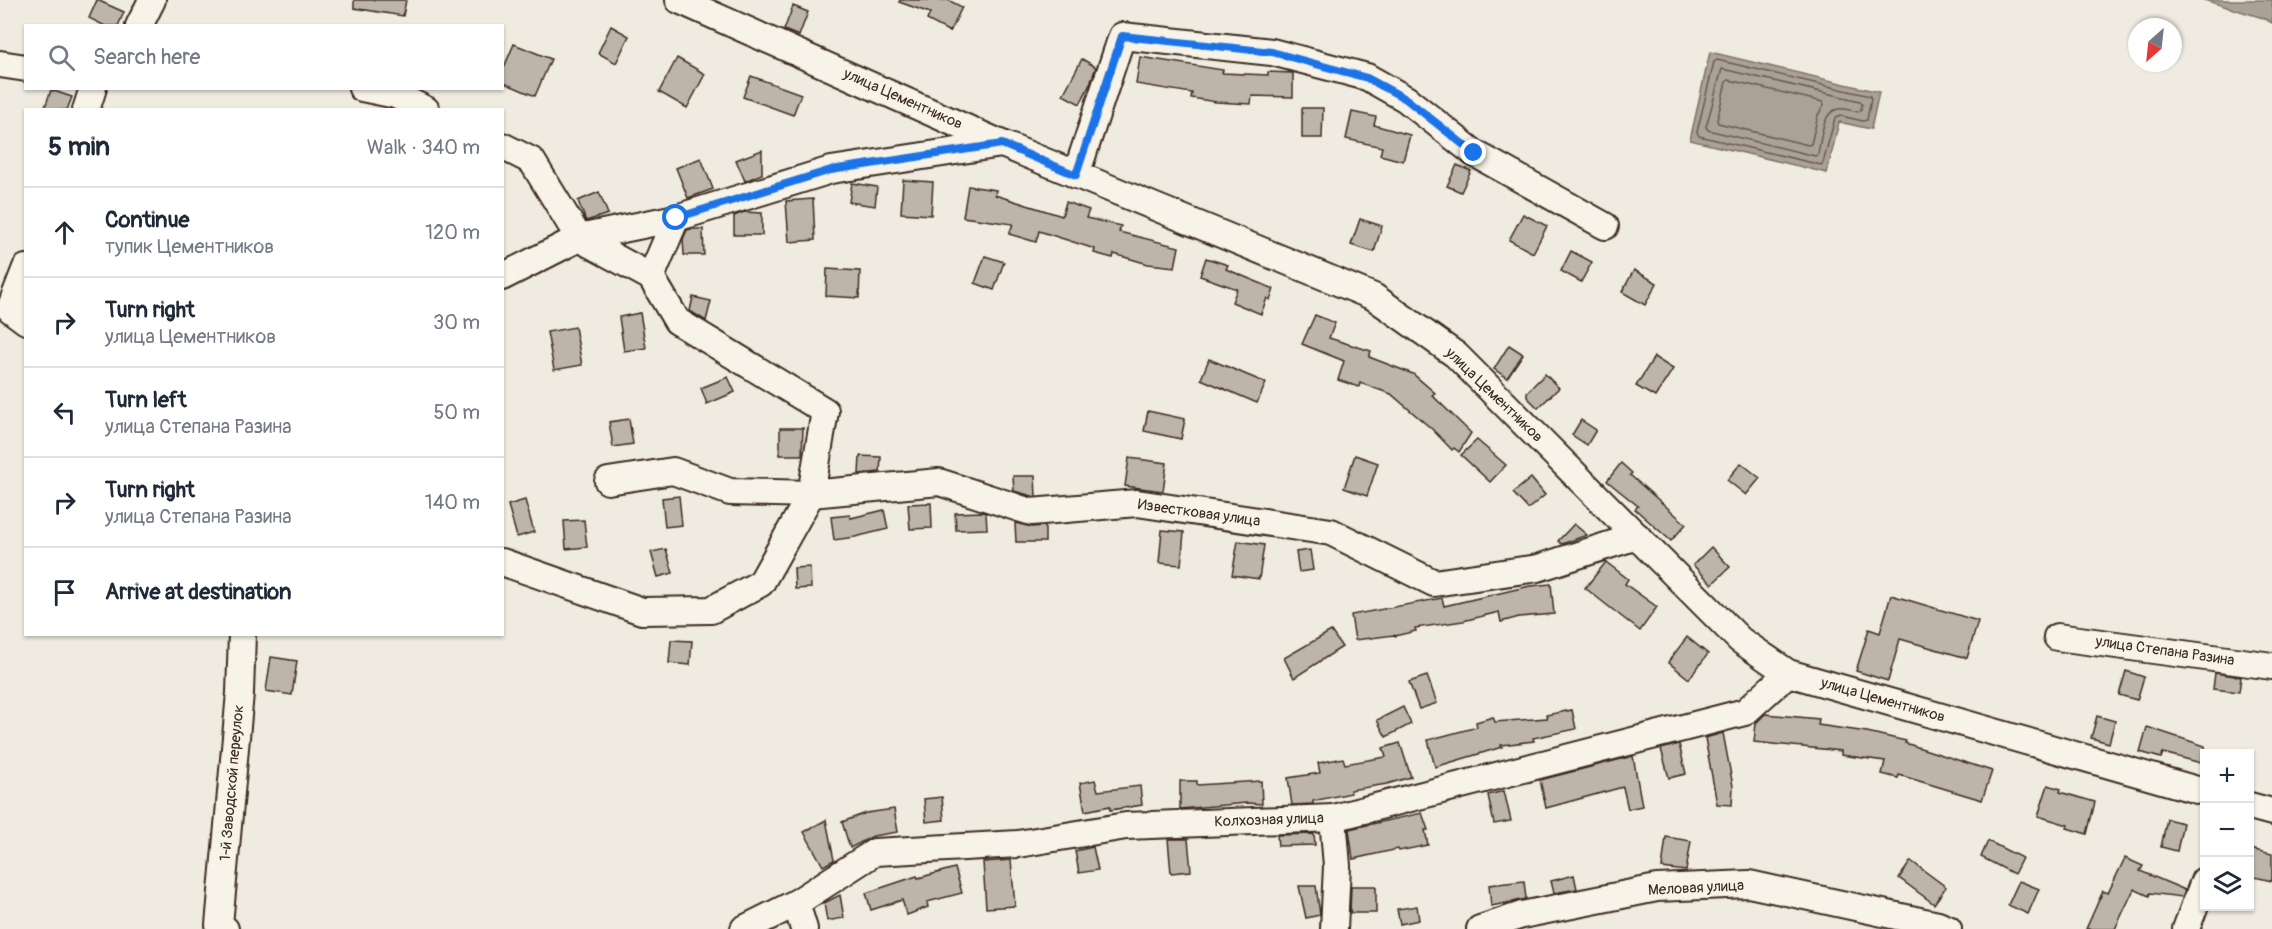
<!DOCTYPE html>
<html lang="en">
<head>
<meta charset="utf-8">
<style>
  body { margin:0; font-family:Pangolin,sans-serif; background:#f2f2f3; color:#1f2937 }
  .controls { position:absolute; right:18px; bottom:18px; display:grid; overflow:hidden; border-radius:0px; box-shadow:0 2px 4px #0004 }
  .controls button { width:54px; height:54px; display:grid; place-items:center; padding:0; border:0; border-bottom:2px solid #e0e1e3; background:#fff; color:#1f2937; font:30px sans-serif }
  .compass { position:absolute; left:2128px; top:18px; width:54px; height:54px; border-radius:50%; background:#fff; box-shadow:0 2px 4px #0004; rotate:207deg }
  .stop { position:absolute; width:18px; height:18px; margin:-14px; border:4px solid #1a73e8; border-radius:50%; background:#fff }
  .stop.end { background:#1a73e8; border-color:#fff; box-shadow:0 2px 6px #0008 }
  .list { margin:0; padding:0; list-style:none }
  h2 { display:flex; justify-content:space-between; align-items:center; height:78px; margin:0; padding:0 24px; font-size:26px }
  h2 small { font-size:20px; font-weight:400; color:#747a83 }
  .list li { display:grid; grid-template-columns:39px 1fr auto; gap:18px; align-items:center; box-sizing:border-box; height:90px; padding:0 24px; border-top:2px solid #e0e1e3 }
  .list b { display:block; font-size:22px; white-space:nowrap }
  .list p { margin:0; font-size:20px; white-space:nowrap; color:#747a83 }
  .list em { font-size:20px; font-style:normal; color:#747a83 }
  .icon { flex:none; width:33px; height:33px; fill:none; stroke:currentColor; stroke-width:2; stroke-linecap:round; stroke-linejoin:round }
  .map { position:relative; flex:none; width:2272px; height:929px; overflow:hidden }
  .search { position:absolute; background:#fff; box-shadow:0 2px 4px #0004; left:24px; top:24px; width:480px; height:66px; display:flex; align-items:center; gap:15px; box-sizing:border-box; padding:0 21px; border-radius:0px; color:#747a83; font-size:22px }
  .panel { position:absolute; background:#fff; box-shadow:0 2px 4px #0004; left:24px; top:108px; width:480px; height:528px; border-radius:0px }
  .map>svg:first-child { display:block }
</style>
</head>
<body>
<div class="map">
<svg width="2272" height="929" viewBox="0 0 2272 929">
  <rect width="100%" height="100%" fill="#efebe0"/>
  <filter id="ink" filterUnits="userSpaceOnUse"><feTurbulence type="fractalNoise" baseFrequency=".0167" numOctaves="2"/><feDisplacementMap in="SourceGraphic" scale="12" xChannelSelector="R" yChannelSelector="G"/><feConvolveMatrix kernelMatrix="1 2 1 2 8 2 1 2 1" color-interpolation-filters="sRGB"/></filter>
  <g filter="url(#ink)">
    <g fill="#aaa296" stroke="#7e7266" stroke-width="1.5">
      <path d="M2204,0H2272V23L2263,18Z"/>
      <path d="M1710,52L1879,92L1871,129L1839,122L1827,173L1690,140Z"/>
    </g>
    <g fill="none" stroke-linecap="round" stroke-linejoin="round">
      <g stroke="#675a4e" stroke-width="1.5">
        <path d="M1717,60L1870,96L1871,99L1867,120L1863,121L1841,116L1835,118L1823,163L1821,165L1699,136L1697,132L1714,62Z"/>
        <path d="M1722,69L1860,101L1862,104L1861,110L1858,112C1852,111 1845,108 1839,109C1822,110 1821,141 1818,154L1815,156L1708,130L1706,127Z"/>
        <path d="M1729,80L1823,102L1824,105L1818,115L1811,144L1808,145L1718,123L1717,120L1726,82Z"/>
      </g>
    </g>
    <g fill="#bdb5aa" stroke="#3b2a1e" stroke-width="1.5">
      <path d="M97,0L124,12L118,26H105L89,18Z"/>
      <path d="M354,0H406L403,16L354,8Z"/>
      <path d="M900,0H948L962,7L950,32L927,20L930,13L899,2Z"/>
      <path d="M793,6L808,12L799,36L784,30Z"/>
      <path d="M611,26L629,36L616,63L598,53Z"/>
      <path d="M514,44L551,59L535,96L502,82V72Z"/>
      <path d="M1140,57L1223,70L1222,73L1268,75V72L1293,73V97L1252,96L1251,104L1216,102L1191,98L1192,93L1136,84Z"/>
      <path d="M677,58L705,74L687,108L659,92Z"/>
      <path d="M1082,59L1096,67L1090,84L1080,104L1063,95Z"/>
      <path d="M751,76L801,94L793,115L743,97Z"/>
      <path d="M51,90L72,97L67,110H44Z"/>
      <path d="M1302,108H1323L1322,138H1302Z"/>
      <path d="M1352,112L1376,117L1374,125L1410,135L1403,161L1380,155L1382,147L1346,139Z"/>
      <path d="M762,150V174L745,181L736,160Z"/>
      <path d="M701,158L713,189L688,198L676,168Z"/>
      <path d="M1457,165L1471,171L1461,192L1447,186Z"/>
      <path d="M903,180L933,182L931,215L901,213Z"/>
      <path d="M852,183L877,187L875,206L849,202Z"/>
      <path d="M968,186L996,190L995,195L1062,216L1066,202L1089,210L1086,218L1121,226L1119,232L1179,247L1175,267L1148,264L1114,254L1113,258L1094,253L1095,249L1039,231L1036,242L1009,234L1013,224L963,217Z"/>
      <path d="M599,192L608,214L586,221L578,201Z"/>
      <path d="M813,199L815,240L789,242L786,201Z"/>
      <path d="M744,212L762,213V235H734V216Z"/>
      <path d="M1523,214L1547,226L1533,253L1509,240Z"/>
      <path d="M1360,219L1382,226L1374,252L1351,245Z"/>
      <path d="M691,229H703L704,255H684L683,239L687,230Z"/>
      <path d="M1571,251L1592,262L1581,282L1561,271Z"/>
      <path d="M985,256L1004,262L994,290L975,283Z"/>
      <path d="M1206,258L1228,265L1226,269L1274,289L1270,300L1267,298L1261,314L1232,302L1237,289L1200,276Z"/>
      <path d="M827,269L860,271L859,298L826,296Z"/>
      <path d="M1634,270L1657,283L1645,305L1622,292Z"/>
      <path d="M693,297L711,301L706,321L690,311Z"/>
      <path d="M640,313L646,348L624,351L619,317Z"/>
      <path d="M1315,315L1335,323L1329,338L1371,351L1369,357L1413,374L1435,393L1432,395L1471,433L1459,452L1454,448L1452,450L1433,430L1391,394L1360,383L1359,387L1338,380L1344,361L1302,344Z"/>
      <path d="M575,327L582,365L554,370L547,332Z"/>
      <path d="M1509,345L1523,354L1507,378L1494,369Z"/>
      <path d="M1654,357L1673,369L1655,397L1636,386Z"/>
      <path d="M1209,359L1266,383L1257,403L1201,379Z"/>
      <path d="M1545,374L1559,388L1538,408L1527,397V392Z"/>
      <path d="M728,377L735,392L707,404L701,388Z"/>
      <path d="M1148,411L1185,419L1181,439L1144,431Z"/>
      <path d="M629,419L633,444L613,447L609,422Z"/>
      <path d="M1581,420L1596,430L1587,445L1572,435Z"/>
      <path d="M780,428H803L802,455H780Z"/>
      <path d="M1477,440L1506,465L1490,482L1461,455Z"/>
      <path d="M1355,455L1378,463L1367,496L1344,488Z"/>
      <path d="M860,456L881,457L880,472L859,474Z"/>
      <path d="M1129,458L1167,463L1163,491L1125,486Z"/>
      <path d="M1621,463L1632,473L1630,475L1686,524L1671,541L1635,509L1638,506L1607,481Z"/>
      <path d="M1741,463L1760,478L1746,495L1727,480Z"/>
      <path d="M1013,476H1035L1036,497L1014,491Z"/>
      <path d="M1531,478L1545,495L1528,509L1513,493Z"/>
      <path d="M679,496L682,525L665,527L662,498Z"/>
      <path d="M525,500L534,532L517,537L508,505Z"/>
      <path d="M931,503L932,528L910,529L908,504Z"/>
      <path d="M884,510L888,529L855,537L834,540L831,517L850,515L851,518Z"/>
      <path d="M982,512L986,513L987,529L956,530L955,513Z"/>
      <path d="M584,520L587,547L566,549L564,521Z"/>
      <path d="M1015,523L1032,527L1045,526V542H1016Z"/>
      <path d="M1574,524L1587,535L1562,544L1558,541Z"/>
      <path d="M1162,530L1184,532L1181,565L1159,563Z"/>
      <path d="M1238,541L1264,545L1259,579L1232,575Z"/>
      <path d="M1711,547L1730,567L1712,584L1693,565Z"/>
      <path d="M666,549L673,573L658,577L651,552Z"/>
      <path d="M1310,550L1313,570L1299,572L1296,552Z"/>
      <path d="M1606,562L1628,579L1625,584L1657,607L1640,631L1585,588Z"/>
      <path d="M810,567L811,588L795,589L794,568Z"/>
      <path d="M1551,584L1554,614L1519,617L1501,622L1499,612L1463,621L1415,628L1416,631L1395,636L1394,635L1355,640L1351,615L1442,598L1444,606L1530,586Z"/>
      <path d="M1891,595L1978,621L1967,658L1900,639L1888,681L1856,671L1869,629L1880,633Z"/>
      <path d="M1331,631L1342,647L1294,678L1284,658Z"/>
      <path d="M1687,637L1708,654L1689,679L1668,662Z"/>
      <path d="M671,640L692,641L690,665L669,663Z"/>
      <path d="M271,657L297,661L292,695L266,691Z"/>
      <path d="M2126,671L2144,677L2137,700L2119,695Z"/>
      <path d="M2215,673L2241,677L2239,692L2213,689Z"/>
      <path d="M1427,676L1437,703L1419,709L1409,682Z"/>
      <path d="M1403,707L1411,724L1386,737L1377,720Z"/>
      <path d="M1572,710L1576,729L1533,738L1534,741L1501,745L1502,747L1435,767L1428,740L1477,727L1476,722L1493,717L1495,722L1547,718L1546,715Z"/>
      <path d="M1765,714L1819,719L1818,725L1867,732L1906,741L1905,743L1992,771L1982,800L1899,775L1898,778L1882,774L1885,761L1841,755V751L1754,742L1756,723Z"/>
      <path d="M2097,716L2115,721L2109,743L2091,738Z"/>
      <path d="M2147,727L2205,746V764L2163,753L2161,758L2140,752Z"/>
      <path d="M1723,733L1733,786L1732,805L1717,804L1705,738Z"/>
      <path d="M1400,743L1411,777L1387,784L1350,790L1351,793L1313,801V804L1292,805L1288,778L1320,773L1318,763L1343,758L1345,764L1386,757L1383,748Z"/>
      <path d="M1679,744L1686,774L1669,778L1661,749Z"/>
      <path d="M1633,756L1642,806L1628,809L1623,787L1546,808L1540,780Z"/>
      <path d="M1095,780L1098,791L1140,786L1142,805L1110,810V806L1085,811L1080,783Z"/>
      <path d="M1180,781H1197V785L1261,781L1262,804L1247,803L1180,809Z"/>
      <path d="M2048,785L2061,789L2060,792L2095,802L2087,834L2067,828L2068,825L2038,816Z"/>
      <path d="M1504,791L1511,821L1494,824L1488,795Z"/>
      <path d="M942,797L944,820L926,822L924,799Z"/>
      <path d="M894,809L898,832L873,836L850,848L842,822L866,813Z"/>
      <path d="M1422,813L1428,830H1425L1428,845L1399,851L1398,849L1353,859L1349,829Z"/>
      <path d="M2167,819L2183,823L2177,851L2161,847Z"/>
      <path d="M826,820L834,860L823,866L804,832Z"/>
      <path d="M1314,834L1315,845L1278,846L1277,835Z"/>
      <path d="M1666,837L1691,841L1686,871L1662,868Z"/>
      <path d="M1168,839H1188L1191,871L1171,873Z"/>
      <path d="M1988,841L2022,858L2014,874L1981,857Z"/>
      <path d="M1093,847L1098,870L1079,873L1075,851Z"/>
      <path d="M2250,849L2272,854V881L2250,876Z"/>
      <path d="M2125,858L2143,866L2140,871L2185,890L2182,897L2150,893L2149,896L2134,889L2115,929H2086L2103,891L2108,893Z"/>
      <path d="M1011,860L1015,906L986,908L983,862Z"/>
      <path d="M1911,861L1946,887L1934,904L1899,878Z"/>
      <path d="M955,868L962,893L927,902L928,907L907,915L902,900L871,910L866,893L917,876L918,878Z"/>
      <path d="M1574,875L1577,889L1554,893L1551,881Z"/>
      <path d="M1524,881L1526,899L1491,906L1489,885Z"/>
      <path d="M2019,881L2039,889L2028,914L2008,905Z"/>
      <path d="M1299,886H1316L1320,915L1306,918Z"/>
      <path d="M1351,886H1376V913H1350Z"/>
      <path d="M840,895L844,918L827,921L824,903Z"/>
      <path d="M1417,906L1419,920L1400,924L1397,909Z"/>
    </g>
    <g fill="none" stroke-linecap="round" stroke-linejoin="round">
      <defs>
        <g id="minor">
          <path d="M679,0L1002,144L1374,297L1456,355L1740,640L1788,673L2204,792"/>
          <path d="M139,26L152,0"/>
          <path d="M0,64L26,68"/>
          <path d="M362,88L396,95L426,110"/>
          <path d="M86,110L93,88"/>
          <path d="M502,146L532,161L579,238L651,277L677,321L825,411L811,494L761,583L711,610L642,611L502,562"/>
          <path d="M1076,175L1122,36L1272,52L1367,77L1406,99L1474,153L1605,226"/>
          <path d="M26,268L10,309L26,321"/>
          <path d="M502,277L579,238L676,218L831,170L1002,144"/>
          <path d="M651,277L676,218"/>
          <path d="M608,481L673,471L730,492L811,494L939,482L1031,512L1137,503L1331,532L1434,583L1538,568L1637,536"/>
          <path d="M2057,637L2272,666"/>
          <path d="M2250,806L2272,812"/>
          <path d="M1333,818L1337,866L1334,929"/>
          <path d="M796,903L804,929"/>
          <path d="M225,929L219,925L240,693L242,634"/>
          <path d="M744,929L796,903L875,852L1018,844L1126,826L1333,818L1745,712L1788,673"/>
          <path d="M1480,929L1522,915L1657,888L1749,884L1938,925L1948,929"/>
          <path d="M2186,929L2204,881"/>
        </g>
      </defs>
      <use href="#minor" stroke="#3b2a1e" stroke-width="30"/>
      <use href="#minor" stroke="#f7f3e8" stroke-width="26"/>
    </g>
  </g>
  <g fill="none" stroke-linecap="round" stroke-linejoin="round" filter="url(#ink)">
    <path stroke="#1a73e8" stroke-width="8" d="M676,218L831,170L1002,144L1076,175L1122,36L1272,52L1367,78L1406,99L1474,153"/>
  </g>
  <g text-anchor="middle" dominant-baseline="central" stroke-width="5" stroke-linejoin="round" paint-order="stroke">
    <g font-size="15" fill="#3b2a1e" stroke="#f7f3e8">
      <text transform="translate(903 99) rotate(24)">улица Цементников</text>
      <text transform="translate(1494 395) rotate(44)">улица Цементников</text>
      <text transform="translate(1199 513) rotate(8)">Известковая улица</text>
      <text transform="translate(2165 651) rotate(8)">улица Степана Разина</text>
      <text transform="translate(1883 700) rotate(16)">улица Цементников</text>
      <text transform="translate(232 783) rotate(-85)">1-й Заводской переулок</text>
      <text transform="translate(1269 820) rotate(-2)">Колхозная улица</text>
      <text transform="translate(1696 888) rotate(-3)">Меловая улица</text>
    </g>
  </g>
</svg>
<div class="controls">
<button>+</button>
<button>−</button>
<button><svg class="icon" aria-label="layers" viewBox="0 0 24 24"><path d="M12 4l9 5-9 5-9-5zM3 14l9 5 9-5"/></svg></button>
</div>
<svg class="compass" viewBox="-18 -18 36 36"><path d="M0-13l5 13h-10z" fill="#e53935"/><path d="M0 13l5-13h-10z" fill="#747a83"/></svg>
<div class="stop" style="left:676px;top:218px"></div>
<div class="stop end" style="left:1474px;top:153px"></div>
<div class="search"><svg class="icon" aria-label="search" viewBox="0 0 24 24"><circle cx="10" cy="10" r="6"/><path d="M15 15l6 6"/></svg>Search here</div>
<section class="panel">
<h2>5 min<small>Walk · 340 m</small></h2>
<ul class="list">
<li><svg class="icon" aria-label="ahead" viewBox="0 0 24 24"><path d="M12 20V5M6 11l6-6 6 6"/></svg><div><b>Continue</b><p>тупик Цементников</p></div><em>120 m</em></li>
<li><svg class="icon" aria-label="right" viewBox="0 0 24 24"><path d="M7 20v-9h11M14 6l5 5-5 5"/></svg><div><b>Turn right</b><p>улица Цементников</p></div><em>30 m</em></li>
<li><svg class="icon" aria-label="left" viewBox="0 0 24 24"><path d="M17 20v-9H6M10 6l-5 5 5 5"/></svg><div><b>Turn left</b><p>улица Степана Разина</p></div><em>50 m</em></li>
<li><svg class="icon" aria-label="right" viewBox="0 0 24 24"><path d="M7 20v-9h11M14 6l5 5-5 5"/></svg><div><b>Turn right</b><p>улица Степана Разина</p></div><em>140 m</em></li>
<li><svg class="icon" aria-label="arrive" viewBox="0 0 24 24"><path d="M6 21V4h12l-3 4 3 4H6"/></svg><div><b>Arrive at destination</b></div></li>
</ul>
</section>
</div>
</body>
</html>
